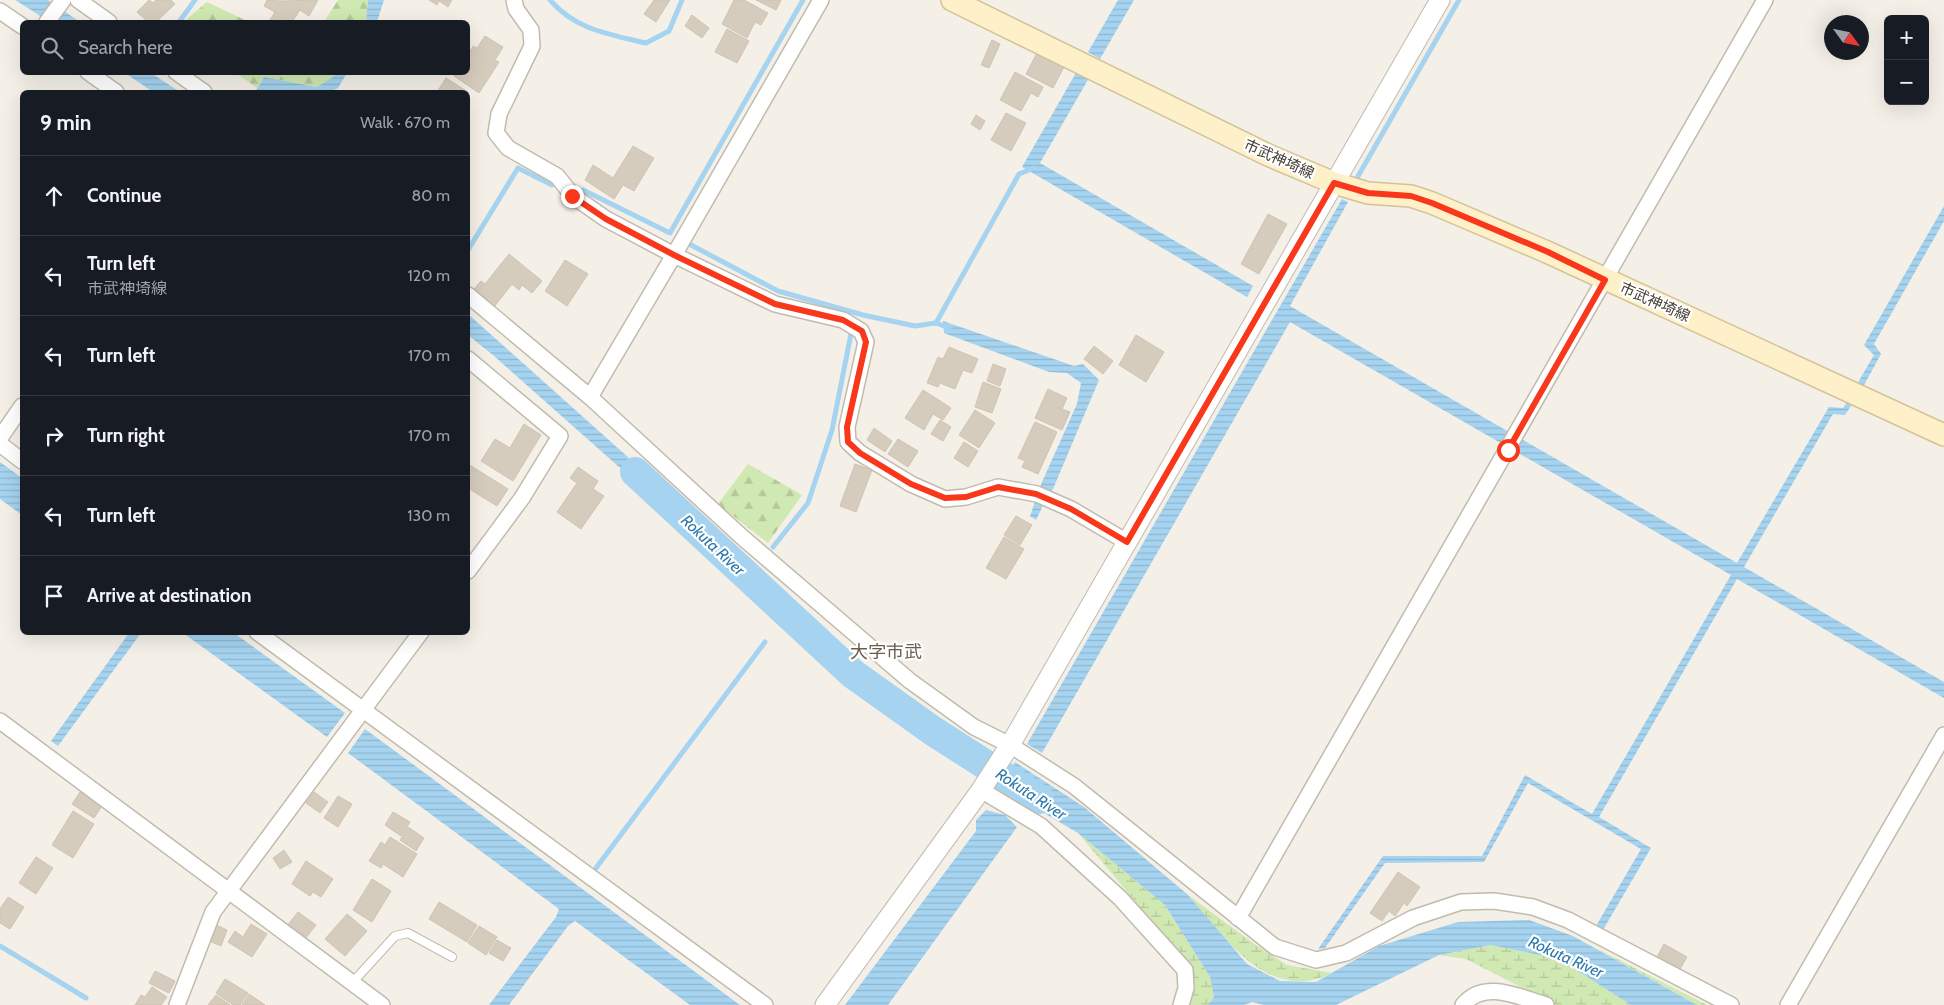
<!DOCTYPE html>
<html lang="en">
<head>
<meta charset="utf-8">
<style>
  body { margin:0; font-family:Cabin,"Noto Sans JP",sans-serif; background:#20242c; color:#f1f3f6 }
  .controls { position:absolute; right:15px; top:15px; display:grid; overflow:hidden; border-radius:8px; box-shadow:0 5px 20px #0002 }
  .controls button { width:45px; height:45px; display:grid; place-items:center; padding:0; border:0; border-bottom:1px solid #363941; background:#171b24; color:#f1f3f6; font:25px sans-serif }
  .compass { position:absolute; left:1824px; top:15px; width:45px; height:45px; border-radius:50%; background:#171b24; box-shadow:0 5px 20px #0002; rotate:123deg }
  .stop { position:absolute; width:15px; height:15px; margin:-11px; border:4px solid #f9371a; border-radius:50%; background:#fff }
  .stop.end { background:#f9371a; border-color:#fff; box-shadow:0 1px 5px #0008 }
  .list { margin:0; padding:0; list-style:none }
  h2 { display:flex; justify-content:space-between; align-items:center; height:65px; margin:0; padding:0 20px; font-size:21px }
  h2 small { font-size:16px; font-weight:400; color:#9ea1a6 }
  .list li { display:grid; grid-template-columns:32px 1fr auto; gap:15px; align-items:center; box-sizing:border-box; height:80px; padding:0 20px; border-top:1px solid #363941 }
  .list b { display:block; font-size:19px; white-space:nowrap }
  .list p { margin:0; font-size:16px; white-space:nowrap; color:#9ea1a6 }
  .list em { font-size:16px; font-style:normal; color:#9ea1a6 }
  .icon { flex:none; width:28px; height:28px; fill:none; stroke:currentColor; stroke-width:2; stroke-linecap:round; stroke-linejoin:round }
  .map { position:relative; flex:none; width:1944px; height:1005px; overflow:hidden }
  .search { position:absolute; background:#171b24; box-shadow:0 5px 20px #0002; left:20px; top:20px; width:450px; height:55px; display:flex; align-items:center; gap:12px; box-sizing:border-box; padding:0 18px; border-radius:8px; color:#9ea1a6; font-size:19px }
  .panel { position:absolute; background:#171b24; box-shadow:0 5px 20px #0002; left:20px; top:90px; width:450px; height:545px; border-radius:8px }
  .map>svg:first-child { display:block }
</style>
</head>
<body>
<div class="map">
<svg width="1944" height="1005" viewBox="0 0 1944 1005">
  <defs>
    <pattern id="forest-firs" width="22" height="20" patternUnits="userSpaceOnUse" patternTransform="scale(1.25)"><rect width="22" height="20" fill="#d0e8b1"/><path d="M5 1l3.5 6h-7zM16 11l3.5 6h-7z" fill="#b4c899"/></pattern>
    <pattern id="wetland-marsh" width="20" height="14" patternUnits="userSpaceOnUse" patternTransform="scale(1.25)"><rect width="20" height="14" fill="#d0e8b1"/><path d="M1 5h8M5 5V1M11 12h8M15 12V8" fill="none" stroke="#b4c899"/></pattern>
    <pattern id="water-rules" width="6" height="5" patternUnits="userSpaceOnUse" patternTransform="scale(1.25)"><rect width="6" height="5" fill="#a5d3f0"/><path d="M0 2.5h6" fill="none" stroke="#8fb6ce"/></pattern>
  </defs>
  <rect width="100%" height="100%" fill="#f4f0e8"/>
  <g fill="url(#forest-firs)">
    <path d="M338,0H368L366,22H324Z"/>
    <path d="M207,2L249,22H187L188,18Z"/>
    <path d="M236,73H336L334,77L317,87L264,77L257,88Z"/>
    <path d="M748,464L802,495L768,543L718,504Z"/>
  </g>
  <g fill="url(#wetland-marsh)">
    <path d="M1078,833L1165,905L1210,977L1214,997L1208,1005H1188L1194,972Z"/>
    <path d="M1187,894L1253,943L1287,965L1332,973C1268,1005 1223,936 1187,894Z"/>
    <path d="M1491,945L1559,959L1631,1005H1556L1466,959L1439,955Z"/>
    <path d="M1590,945L1707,1005H1697Z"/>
  </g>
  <g fill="url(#water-rules)">
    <path d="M15,0H48L80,22H50Z"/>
    <path d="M368,0H384L377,22H366Z"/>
    <path d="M1118,0H1134L1100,59L1088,52Z"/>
    <path d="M1077,71L1089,78L1040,163L1253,286L1247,297L1022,167Z"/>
    <path d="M125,73H151L180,92H153Z"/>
    <path d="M336,73H347L338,88L329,92H255L264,77L317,87L333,77Z"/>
    <path d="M1342,199L1348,202L1290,306L1737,563L1829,407L1843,408L1848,401L1853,403L1845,415L1833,414L1744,567L1944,682V698L1737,579L1599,817L1651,848L1603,930L1596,926L1641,849L1528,783L1484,862L1385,863L1325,948L1318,949L1383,856H1482L1525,775L1592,814L1731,575L1290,322L1042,753L1027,744Z"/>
    <path d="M1944,206V221L1874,344L1881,354L1863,387L1857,384L1874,355L1864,345Z"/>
    <path d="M468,314L668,493L663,506L494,356L468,335Z"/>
    <path d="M943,321L1074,366L1083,364L1099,380L1053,489C1046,495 1041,511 1036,520L1030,516L1042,482L1077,404L1081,383L1067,373L1049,372L944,333Z"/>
    <path d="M0,462L22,478V515L0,499Z"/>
    <path d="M129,633H141L58,746L51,741Z"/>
    <path d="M183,633H234L345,713L327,737Z"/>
    <path d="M365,729L740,1005H690L575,921L568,926L509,1005H489L556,917L559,909L348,753Z"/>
    <path d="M1015,762L1084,807L1187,894L1247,964L1280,981L1316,982L1379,946L1458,922L1529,920L1573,936L1697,1005H1631L1559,959L1491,945L1439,955L1336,1005H1264L1252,1002L1244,1005H1208L1214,997L1210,977L1165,905L1078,833L1000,787Z"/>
    <path d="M986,810L1005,815L1017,827L888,1005H845L976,831V820Z"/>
  </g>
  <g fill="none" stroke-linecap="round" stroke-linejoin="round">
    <g stroke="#a5d3f0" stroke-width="5">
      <path d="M550,0C576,30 609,34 646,43L669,31L682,0"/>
      <path d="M179,22L195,0"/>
      <path d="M1357,178L1459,0"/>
      <path d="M583,190L670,233L803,0"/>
      <path d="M691,245L778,291L863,315L915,326L936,323L949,328"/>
      <path d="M468,250L518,168L552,185"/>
      <path d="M936,323L1019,174L1034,168"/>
      <path d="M773,547L808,503L832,430L851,334"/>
      <path d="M596,868L765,642"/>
      <path d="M0,946L86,998"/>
    </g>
    <path stroke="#a5d3f0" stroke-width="30" d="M635,472L853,674L933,731L1039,799"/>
  </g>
  <g fill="#d6ccbd" stroke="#d0c3b1">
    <path d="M149,0L153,3L156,0H171L175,4L156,22H148L137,12Z"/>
    <path d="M267,0L281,1L318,0L309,16L300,10L292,22H269L275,12L264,6Z"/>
    <path d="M429,0H452L448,7L439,1L437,5Z"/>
    <path d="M654,0H670L656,22L644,14Z"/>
    <path d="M734,0H744L768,13L761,25L755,22L747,38L722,24Z"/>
    <path d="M756,0H781L776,10Z"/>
    <path d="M692,15L709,28L702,38L685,26Z"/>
    <path d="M727,29L749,41L737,63L715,52Z"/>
    <path d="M485,36L503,47L495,60L499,62L479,93L454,76L456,72H468V55L473,46L477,48Z"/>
    <path d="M992,40L1000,44L989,68L981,65Z"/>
    <path d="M1038,51L1065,65L1053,88L1026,74Z"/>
    <path d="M1015,72L1043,87L1038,97L1031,93L1021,111L1000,100Z"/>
    <path d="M446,78L468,92V93L437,92Z"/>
    <path d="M1006,113L1026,123L1011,151L991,140Z"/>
    <path d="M976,115L985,121L980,130L971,124Z"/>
    <path d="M633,146L654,158L634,191L623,185L614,199L585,180L593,165L613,178Z"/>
    <path d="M1268,214L1287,224L1259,274L1241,264Z"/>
    <path d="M509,254L542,281L532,293L522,285L519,290L512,284L494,307L473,290L481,281L485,284Z"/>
    <path d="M565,260L588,274L567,306L545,291Z"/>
    <path d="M1136,335L1164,352L1146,382L1119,365Z"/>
    <path d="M1094,346L1113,361L1103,374L1084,359Z"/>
    <path d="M949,347L978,359L972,373L963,370L955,389L940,383L938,387L927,383L938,357L943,359Z"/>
    <path d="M993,364L1006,369L1000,386L987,381Z"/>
    <path d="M983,382L1001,389L992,413L975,407Z"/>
    <path d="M1048,389L1067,398L1062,409L1070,412L1062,430L1035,418Z"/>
    <path d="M923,390L951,408L943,420L933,414L924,430L905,418Z"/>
    <path d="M975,410L995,423L979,448L959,435Z"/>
    <path d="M940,420L951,427L943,441L931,434Z"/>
    <path d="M1035,422L1057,432L1038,474L1022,467L1025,461L1018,458Z"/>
    <path d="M524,424L541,435L513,481L481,461L495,439L510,448Z"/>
    <path d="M874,428L892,441L885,452L867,440Z"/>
    <path d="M898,439L918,451L908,467L888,454Z"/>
    <path d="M964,442L978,451L968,467L954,458Z"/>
    <path d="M468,464L508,489L497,506L468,488Z"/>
    <path d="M855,464L872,470L856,512L840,506Z"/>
    <path d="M578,467L598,481L593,489L604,496L581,529L557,512L577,483L570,478Z"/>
    <path d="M1016,516L1032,525L1020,545L1004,535Z"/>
    <path d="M1004,537L1024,549L1006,579L986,568Z"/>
    <path d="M80,792L102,806L94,818L72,804Z"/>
    <path d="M314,792L328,802L320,813L306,803Z"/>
    <path d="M338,796L352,804L338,827L324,818Z"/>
    <path d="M73,811L94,824L73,858L52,845Z"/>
    <path d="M393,812L410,822L401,836L385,825Z"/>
    <path d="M408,827L424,838L416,851L400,840Z"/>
    <path d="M390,837L417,854L403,877L383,864L381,868L369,861L381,842L385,845Z"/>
    <path d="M284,850L292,862L280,869L273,858Z"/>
    <path d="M36,857L53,868L36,894L19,883Z"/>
    <path d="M306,861L333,879L321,897L313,892L310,896L292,884Z"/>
    <path d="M1398,872L1420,887L1407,906L1404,903L1395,916L1389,911L1382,921L1370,913Z"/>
    <path d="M372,879L391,891L372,922L353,910Z"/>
    <path d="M8,897L24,907L10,929L0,923V909Z"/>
    <path d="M439,902L477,925L467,942L429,919Z"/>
    <path d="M298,912L316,925L305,939L287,926Z"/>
    <path d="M347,914L367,931L345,956L325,939Z"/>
    <path d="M214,924L227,930L221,946L207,940Z"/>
    <path d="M251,924L267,934L252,957L228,942L235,931L243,937Z"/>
    <path d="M479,926L497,937L486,955L468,943Z"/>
    <path d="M497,940L511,948L503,961L489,953Z"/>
    <path d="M1664,944L1687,957L1680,969L1657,957Z"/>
    <path d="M155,971L175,981L169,993L149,983Z"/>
    <path d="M225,979L248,993L240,1005H233L216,993Z"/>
    <path d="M152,987L167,997L161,1005H135L141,995L145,997Z"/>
    <path d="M249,994L265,1005H242Z"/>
    <path d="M216,995L230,1005H208Z"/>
  </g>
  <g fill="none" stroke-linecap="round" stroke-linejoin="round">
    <defs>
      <path id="service" d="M352,983L395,936L408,933L452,957"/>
      <g id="minor">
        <path d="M78,0L109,22"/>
        <path d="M514,0L516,9L531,30L532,46L499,114L496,133L508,148L557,176L573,196L606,219L674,255L775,304L843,320L861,331L866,342L847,427L848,442L860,453L911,484L945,499L966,497L998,487L1037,494L1071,509L1127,542"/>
        <path d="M0,11L22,26"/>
        <path d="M47,22L63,0"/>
        <path d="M88,72L116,92"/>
        <path d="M176,72L204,92"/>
        <path d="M468,295L590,397L674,255L821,0"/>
        <path d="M468,359L560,436L522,498L468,571"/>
        <path d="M590,397L742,537L910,681L974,727L1010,745L1074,786L1275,947L1316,960L1346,953L1413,918L1461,902L1494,901L1533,907L1568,920L1731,1005"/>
        <path d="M0,438L22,406"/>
        <path d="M0,444L22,461"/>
        <path d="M257,632L765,1005"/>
        <path d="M0,721L382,1005"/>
        <path d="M981,790L1041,826L1120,898L1185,970L1186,988L1181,1005"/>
        <path d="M1238,918L1765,0"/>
        <path d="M177,1005L213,912L421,632"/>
        <path d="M1463,1005C1484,979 1519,997 1546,1005"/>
        <path d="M1788,1005L1944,735"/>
      </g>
      <path id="tertiary" d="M825,1005L981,790L1010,745L1440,0"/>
      <path id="secondary" d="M952,0L1268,155L1334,183L1368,193L1411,196L1432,203L1547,252L1944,435"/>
    </defs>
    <use href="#service" stroke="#c2bbad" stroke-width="10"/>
    <use href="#minor" stroke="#c2bbad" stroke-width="18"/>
    <use href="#tertiary" stroke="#c2bbad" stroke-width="21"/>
    <use href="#secondary" stroke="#d4c398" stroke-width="24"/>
    <use href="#service" stroke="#fff" stroke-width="8"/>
    <use href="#minor" stroke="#fff" stroke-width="15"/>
    <use href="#tertiary" stroke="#fff" stroke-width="19"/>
    <use href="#secondary" stroke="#fef0c8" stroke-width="21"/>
  </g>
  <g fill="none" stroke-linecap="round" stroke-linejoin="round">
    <path stroke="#f9371a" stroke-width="6" d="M572,196L606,219L674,255L775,304L843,320L862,331L866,342L847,427L848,442L860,453L911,484L945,498L966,497L998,487L1036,494L1071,509L1127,542L1334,183L1368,193L1411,196L1432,203L1548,252L1605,280L1508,450"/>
  </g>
  <g text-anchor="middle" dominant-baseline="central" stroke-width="4.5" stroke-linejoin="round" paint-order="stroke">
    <g font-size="15" fill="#474037" stroke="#fff">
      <text transform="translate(1279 159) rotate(24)">市武神埼線</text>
      <text transform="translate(1655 302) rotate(24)">市武神埼線</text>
    </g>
    <g font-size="16" font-style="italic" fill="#2e79ac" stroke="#fff">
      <text transform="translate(713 545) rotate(43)">Rokuta River</text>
      <text transform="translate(1031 794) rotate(33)">Rokuta River</text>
      <text transform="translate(1566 957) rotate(24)">Rokuta River</text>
    </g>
    <g font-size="18" fill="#6a5e4e" stroke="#fff">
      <text x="886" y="652">大字市武</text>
    </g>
  </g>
</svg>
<div class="controls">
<button>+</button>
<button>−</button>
</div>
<svg class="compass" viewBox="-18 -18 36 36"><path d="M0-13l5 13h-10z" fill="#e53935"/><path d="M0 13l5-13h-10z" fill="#9ea1a6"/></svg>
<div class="stop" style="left:1508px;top:450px"></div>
<div class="stop end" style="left:572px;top:196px"></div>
<div class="search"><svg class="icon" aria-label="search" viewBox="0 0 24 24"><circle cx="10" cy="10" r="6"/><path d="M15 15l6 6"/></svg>Search here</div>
<section class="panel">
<h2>9 min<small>Walk · 670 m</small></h2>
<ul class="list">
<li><svg class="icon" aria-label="ahead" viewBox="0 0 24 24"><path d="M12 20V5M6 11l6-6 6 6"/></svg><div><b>Continue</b></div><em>80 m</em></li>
<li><svg class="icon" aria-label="left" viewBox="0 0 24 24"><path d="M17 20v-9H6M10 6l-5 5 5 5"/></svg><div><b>Turn left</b><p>市武神埼線</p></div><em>120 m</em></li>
<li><svg class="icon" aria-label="left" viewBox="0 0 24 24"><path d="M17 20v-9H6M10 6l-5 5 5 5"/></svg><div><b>Turn left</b></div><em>170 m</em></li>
<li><svg class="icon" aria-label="right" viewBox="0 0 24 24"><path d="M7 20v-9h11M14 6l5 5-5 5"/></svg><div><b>Turn right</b></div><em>170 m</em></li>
<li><svg class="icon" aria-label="left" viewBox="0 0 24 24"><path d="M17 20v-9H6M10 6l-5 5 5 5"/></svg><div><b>Turn left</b></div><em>130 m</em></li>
<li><svg class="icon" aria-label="arrive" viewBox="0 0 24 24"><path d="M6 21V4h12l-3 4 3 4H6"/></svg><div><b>Arrive at destination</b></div></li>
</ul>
</section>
</div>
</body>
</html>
